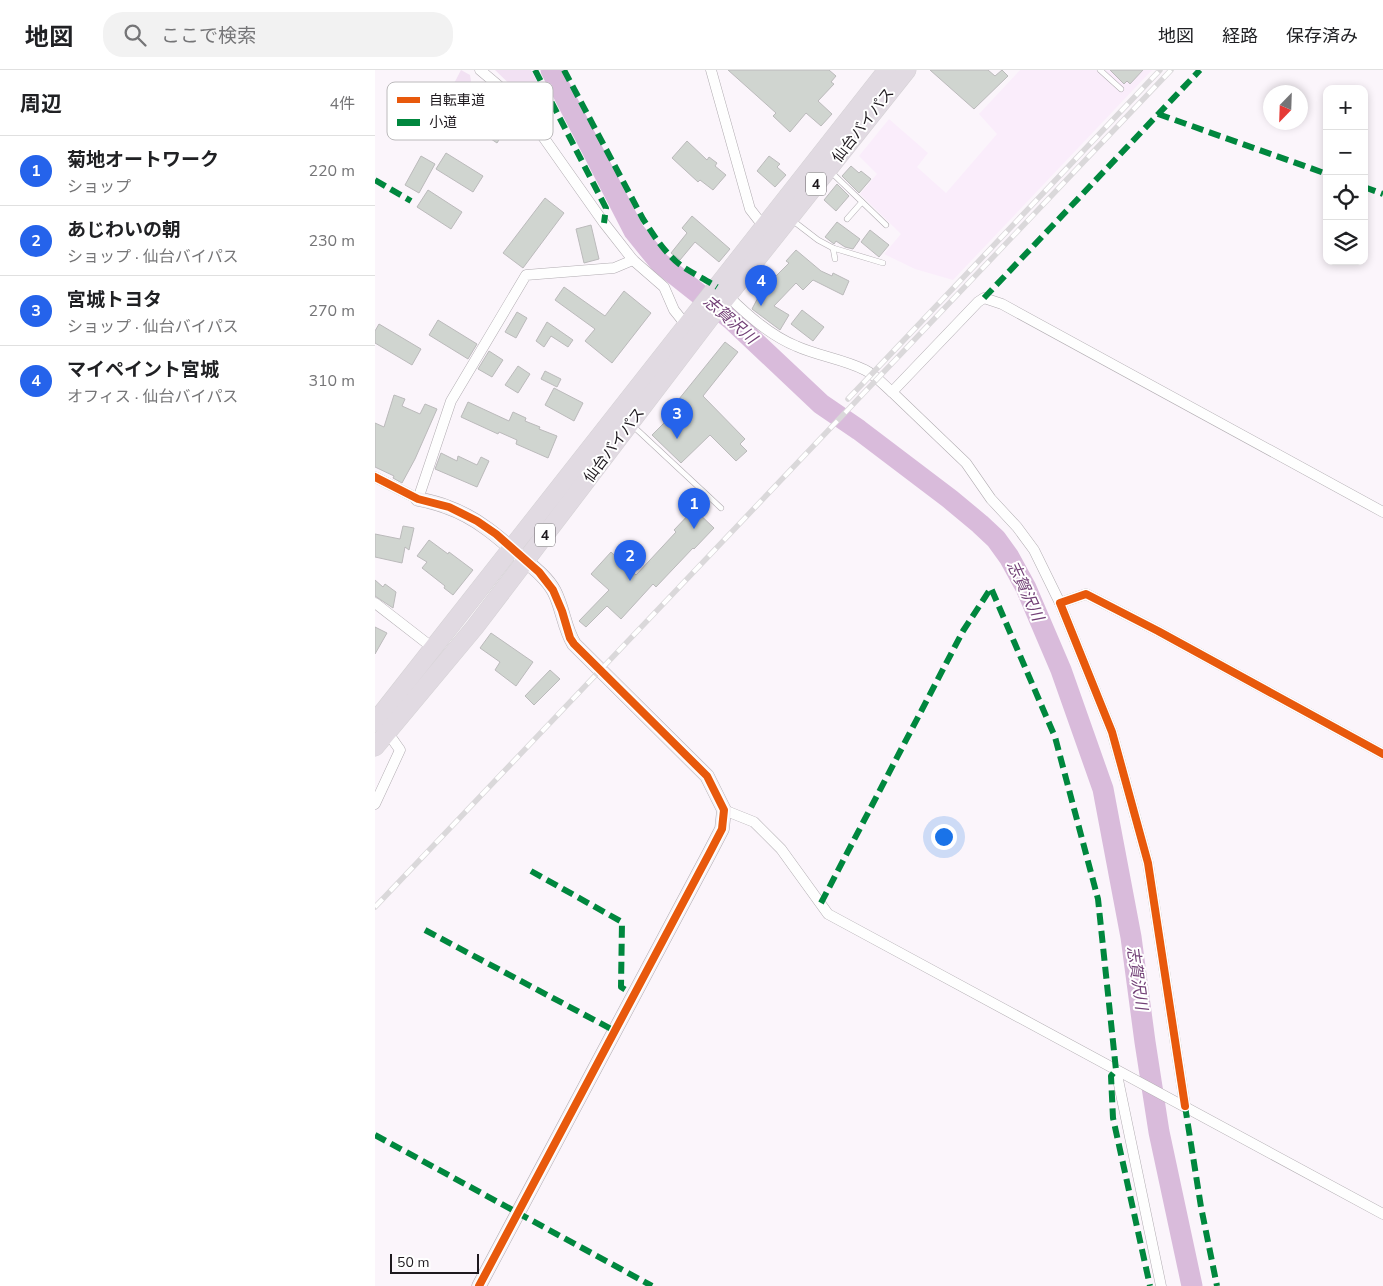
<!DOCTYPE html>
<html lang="ja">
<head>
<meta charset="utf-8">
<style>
  body { margin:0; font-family:"Nunito Sans","Noto Sans JP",sans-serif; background:#f2f2f2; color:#202124 }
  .controls { position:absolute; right:15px; top:15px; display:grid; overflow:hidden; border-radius:10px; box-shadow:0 2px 8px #0003 }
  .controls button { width:45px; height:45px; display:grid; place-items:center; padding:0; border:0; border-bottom:1px solid #e0e0e0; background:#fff; color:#202124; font:25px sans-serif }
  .compass { position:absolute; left:888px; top:15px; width:45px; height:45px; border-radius:50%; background:#fff; box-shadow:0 2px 8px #0003; rotate:203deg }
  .scale { position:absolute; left:15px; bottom:12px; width:89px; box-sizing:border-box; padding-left:5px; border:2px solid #1e191e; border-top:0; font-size:14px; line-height:18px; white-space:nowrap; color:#1e191e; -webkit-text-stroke:4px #fff; paint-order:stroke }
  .you { position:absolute; left:568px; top:766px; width:18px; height:18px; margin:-12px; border:4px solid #fff; border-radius:50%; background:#1a73e8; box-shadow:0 0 0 8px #1a73e833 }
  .badge { display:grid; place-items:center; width:32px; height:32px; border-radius:50%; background:#2563eb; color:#fff; font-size:16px; font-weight:700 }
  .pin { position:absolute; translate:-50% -41px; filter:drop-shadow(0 1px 2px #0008) }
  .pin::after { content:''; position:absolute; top:26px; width:18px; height:15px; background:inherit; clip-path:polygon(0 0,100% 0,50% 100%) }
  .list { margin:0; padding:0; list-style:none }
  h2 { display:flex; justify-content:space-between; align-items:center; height:65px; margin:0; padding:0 20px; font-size:21px }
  h2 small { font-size:16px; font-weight:400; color:#757577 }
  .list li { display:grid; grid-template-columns:32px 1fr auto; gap:15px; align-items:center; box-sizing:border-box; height:70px; padding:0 20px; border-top:1px solid #e0e0e0 }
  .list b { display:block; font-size:19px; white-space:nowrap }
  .list p { margin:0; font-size:16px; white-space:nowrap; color:#757577 }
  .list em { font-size:16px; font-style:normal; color:#757577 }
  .icon { flex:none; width:28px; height:28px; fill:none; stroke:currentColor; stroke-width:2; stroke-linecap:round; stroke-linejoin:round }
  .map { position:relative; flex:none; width:1008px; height:1216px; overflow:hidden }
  header { display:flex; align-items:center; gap:30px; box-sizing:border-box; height:70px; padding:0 25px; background:#fff; border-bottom:1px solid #e0e0e0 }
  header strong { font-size:24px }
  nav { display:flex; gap:28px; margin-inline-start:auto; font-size:18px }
  .search { width:350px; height:45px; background:#f2f2f2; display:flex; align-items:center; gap:12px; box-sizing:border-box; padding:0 18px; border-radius:20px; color:#757577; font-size:19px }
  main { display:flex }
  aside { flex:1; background:#fff }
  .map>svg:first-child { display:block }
</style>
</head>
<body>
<header>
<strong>地図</strong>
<div class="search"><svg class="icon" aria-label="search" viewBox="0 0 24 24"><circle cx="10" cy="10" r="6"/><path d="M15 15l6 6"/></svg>ここで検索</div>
<nav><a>地図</a><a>経路</a><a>保存済み</a></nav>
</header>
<main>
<aside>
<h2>周辺<small>4件</small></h2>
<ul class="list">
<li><span class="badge">1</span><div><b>菊地オートワーク</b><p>ショップ</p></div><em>220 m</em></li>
<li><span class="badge">2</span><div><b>あじわいの朝</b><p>ショップ · 仙台バイパス</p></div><em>230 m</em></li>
<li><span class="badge">3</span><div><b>宮城トヨタ</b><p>ショップ · 仙台バイパス</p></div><em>270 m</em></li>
<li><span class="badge">4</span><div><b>マイペイント宮城</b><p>オフィス · 仙台バイパス</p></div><em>310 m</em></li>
</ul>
</aside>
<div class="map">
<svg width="1008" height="1216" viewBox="0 0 1008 1216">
  <rect width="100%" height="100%" fill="#fbf5fb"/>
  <path fill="#faedfb" d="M645,0H777L578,210L540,199L509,184L526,164L485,124L502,104L484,86L514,49L553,83L542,97L571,123L622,64L604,44Z"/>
  <g fill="#f2e1f3">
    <path d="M86,0L95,5L96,11L69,67L55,60Z"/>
    <path d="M120,0H156L166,19L152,31Z"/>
  </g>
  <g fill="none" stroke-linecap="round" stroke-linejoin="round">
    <path stroke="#d9bbdb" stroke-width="21" d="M176,0L259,161L285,193L357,250L446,334L484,360L575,429L605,454L621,469L634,487L651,518L686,600L728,719L756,867L770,972L784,1062L817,1216"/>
  </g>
  <g fill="#d0d5d0" stroke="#bbbabb">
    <path d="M353,0H454L461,6L456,12L459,14L443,31L457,44L446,56L431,43L415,62L398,46L401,43Z"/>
    <path d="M555,0H613L620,6L627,0L633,6L599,39Z"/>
    <path d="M735,0H768L755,14L752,11L749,14Z"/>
    <path d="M99,32L134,54L122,73L88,50Z"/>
    <path d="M312,71L332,90L334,87L342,93L340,96L351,105L338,120L325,110L323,112L297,88Z"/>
    <path d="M71,83L108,106L98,122L61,99Z"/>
    <path d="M46,86L60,94L44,123L30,115Z"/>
    <path d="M394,86L405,94L402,97L411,105L400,117L382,101Z"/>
    <path d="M476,96L484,103L486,101L496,109L484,123L467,106Z"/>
    <path d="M462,114L474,126L461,141L449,130Z"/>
    <path d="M53,120L87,142L76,159L42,137Z"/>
    <path d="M170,128L189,143L148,198L128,183Z"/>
    <path d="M317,146L355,179L344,192L320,172L305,190L296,183L312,163L307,158Z"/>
    <path d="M462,152L485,169L478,179L470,177L461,171L459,174L450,167Z"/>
    <path d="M216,155L224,189L209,193L201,159Z"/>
    <path d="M495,160L514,175L504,187L486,172Z"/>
    <path d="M421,180L446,201L457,206L458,203L474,211L468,225L438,210L428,220L421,213L399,236L414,245L405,260L377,239L387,220L414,193L411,191Z"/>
    <path d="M189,217L230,246L249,221L276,243L237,293L210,271L220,259L180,230Z"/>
    <path d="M427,240L449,257L438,271L416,254Z"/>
    <path d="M142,242L152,248L141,268L130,262Z"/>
    <path d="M63,250L102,274L93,289L54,265Z"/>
    <path d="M172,252L198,270L193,277L176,266L169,277L161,271Z"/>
    <path d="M4,254L46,279L37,295L0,273V261Z"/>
    <path d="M350,272L363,282L328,326L370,369L365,374L372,381L361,391L335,365L306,393L277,365L309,333L304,329Z"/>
    <path d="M114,281L128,290L117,307L103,299Z"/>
    <path d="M143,296L155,304L143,323L130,315Z"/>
    <path d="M170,301L186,309L182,317L166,309Z"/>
    <path d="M179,318L208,333L199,351L170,335Z"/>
    <path d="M19,325L30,329L27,336L45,344L50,334L62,339L40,389L27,413L18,408L19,406L0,397V353L9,357Z"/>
    <path d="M93,332L134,351L138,342L151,348L150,351L165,357L164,359L182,366L173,388L141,374L142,370L124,362L123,364L86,347Z"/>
    <path d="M66,383L82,391L83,386L102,395L106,387L114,391L102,417L60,399Z"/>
    <path d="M319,439L339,458L319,479L318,478L281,517L278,514L246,549L232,536L211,557L204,551L234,520L216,504L236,482L261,505L301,462L299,460Z"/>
    <path d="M28,456L39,458L34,480L30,477L27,493L0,487V464L25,469Z"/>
    <path d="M54,470L73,484L74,482L98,500L78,525L69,518L70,516L47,498L52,492L42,486Z"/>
    <path d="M0,510L8,517L10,514L21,522L18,538L0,526Z"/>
    <path d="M0,557L12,563L0,584Z"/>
    <path d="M116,563L158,592L141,616L120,600L125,592L105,578Z"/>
    <path d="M175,600L185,609L159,635L150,626Z"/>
  </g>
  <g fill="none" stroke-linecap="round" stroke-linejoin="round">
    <defs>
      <g id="lane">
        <path d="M725,0L746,19"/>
        <path d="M455,101L511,155"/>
        <path d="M472,149L487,132"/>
        <path d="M417,150L443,170L458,178L508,193"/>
        <path d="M458,178L460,189"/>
        <path d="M257,355L346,438"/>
      </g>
      <g id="street">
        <path d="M105,0L124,16L164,61L229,153L258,190L289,217L299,240L311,255"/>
        <path d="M336,0L375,139L389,157"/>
        <path d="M353,226C372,245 396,266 421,276C443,286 468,289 490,300C500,305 509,315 517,322"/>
        <path d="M0,407L43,429L76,331L151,205L239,198L258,190"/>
        <path d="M0,533L58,578"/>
        <path d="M685,533L659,480L642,457L616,429L591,393L517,322L603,232L609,228L627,234L1008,442"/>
        <path d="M0,734L25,680L13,663"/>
        <path d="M349,740L379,752L406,779L453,844L1008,1144"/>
        <path d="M741,1000L786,1216"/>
        <path d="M810,1036L773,793L737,662L685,533L711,524L783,561L1008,684"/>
      </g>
      <path id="secondary" d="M43,429C53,431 63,433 72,437C101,447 125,468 147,488C159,498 172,508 179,521C188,538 189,558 199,574L332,706L349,740L347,759L334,784L104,1216"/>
      <g id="highway">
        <path d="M0,652L512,0"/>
        <path d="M0,677L100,557L335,248L532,0"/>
      </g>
    </defs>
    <use href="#lane" stroke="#b1acb1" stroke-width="6"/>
    <use href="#street" stroke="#b1acb1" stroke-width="11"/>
    <use href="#secondary" stroke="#b1acb1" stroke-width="15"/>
    <use href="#highway" stroke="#d5d2d5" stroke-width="19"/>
    <use href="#lane" stroke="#fefefe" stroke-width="5"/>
    <use href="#street" stroke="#fefefe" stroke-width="10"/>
    <use href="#secondary" stroke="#f6f2f6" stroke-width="14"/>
    <use href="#highway" stroke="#e1dae2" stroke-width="18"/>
    <defs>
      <g id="rail">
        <path d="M473,329L785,0"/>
        <path d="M0,837L796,0"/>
      </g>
    </defs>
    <use href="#rail" stroke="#dad8da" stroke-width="5.5"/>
    <use href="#rail" stroke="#fff" stroke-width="4" stroke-dasharray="11" stroke-linecap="butt"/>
    <g stroke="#00873e" stroke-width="6" stroke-dasharray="12 6" stroke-linecap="butt">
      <path d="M160,0L231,138L229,153"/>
      <path d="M189,0L268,149C279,166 291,185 308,197C319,204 331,210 342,217"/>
      <path d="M783,44L952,104"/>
      <path d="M0,110L36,131"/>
      <path d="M989,117L1008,124"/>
      <path d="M609,228L825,0"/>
      <path d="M156,801L247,852L246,917L259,925"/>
      <path d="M446,833L588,561L616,518L680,667L723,829L741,1000L736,1006L738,1048L775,1216"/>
      <path d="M50,860L240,961"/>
      <path d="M810,1036L826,1137L842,1216"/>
      <path d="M0,1065L277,1216"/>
    </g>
    <defs>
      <g id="cycleway">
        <path d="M0,407L43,429L74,437L102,451L121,464L164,502L178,520L187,541L195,568L199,574L332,706L349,740L347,759L334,784L104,1216"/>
        <path d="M810,1036L773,793L737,662L685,533L711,524L783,561L1008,684"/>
      </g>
    </defs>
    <use href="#cycleway" stroke="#fff" stroke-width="11"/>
    <use href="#cycleway" stroke="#e8590c" stroke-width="8"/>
  </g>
  <g text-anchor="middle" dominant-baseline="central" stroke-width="4" stroke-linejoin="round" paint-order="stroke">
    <g fill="#fff" stroke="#625e62" stroke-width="1">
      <rect x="431" y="102.5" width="20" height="23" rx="4"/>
      <rect x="160" y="453.5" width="20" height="23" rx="4"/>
    </g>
    <g font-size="14" font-weight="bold" fill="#1e191e">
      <text x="441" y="114">4</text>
      <text x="170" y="465">4</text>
    </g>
    <g font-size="15" fill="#1e191e" stroke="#fff">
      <text transform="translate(488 55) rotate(-52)">仙台バイパス</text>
      <text transform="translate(239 375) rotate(-53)">仙台バイパス</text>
    </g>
    <g font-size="16" font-style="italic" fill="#724076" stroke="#fff">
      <text transform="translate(355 250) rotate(41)">志賀沢川</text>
      <text transform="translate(650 521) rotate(65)">志賀沢川</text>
      <text transform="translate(762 908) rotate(82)">志賀沢川</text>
    </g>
  </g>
  <rect x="12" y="12" width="166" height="58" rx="8" fill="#fff" stroke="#bcbabc" stroke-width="1"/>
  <rect x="22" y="27" width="23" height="6" fill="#e8590c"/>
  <rect x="22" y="49" width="23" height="7" fill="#00873e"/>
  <g font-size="14" fill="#1e191e">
    <text x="54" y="35">自転車道</text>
    <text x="54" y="57">小道</text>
  </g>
</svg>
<div class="controls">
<button>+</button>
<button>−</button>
<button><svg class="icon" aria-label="locate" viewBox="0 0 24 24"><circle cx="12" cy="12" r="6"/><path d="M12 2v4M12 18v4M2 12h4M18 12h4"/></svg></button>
<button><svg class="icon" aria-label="layers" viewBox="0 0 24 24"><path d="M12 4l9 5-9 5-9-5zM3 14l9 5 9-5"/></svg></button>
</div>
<svg class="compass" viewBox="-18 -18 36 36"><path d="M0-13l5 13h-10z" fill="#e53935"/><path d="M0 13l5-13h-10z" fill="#757577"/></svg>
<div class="scale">50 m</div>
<div class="you"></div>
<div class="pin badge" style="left:319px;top:459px">1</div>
<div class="pin badge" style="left:255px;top:511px">2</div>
<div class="pin badge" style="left:302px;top:369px">3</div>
<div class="pin badge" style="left:386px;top:236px">4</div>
</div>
</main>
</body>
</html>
